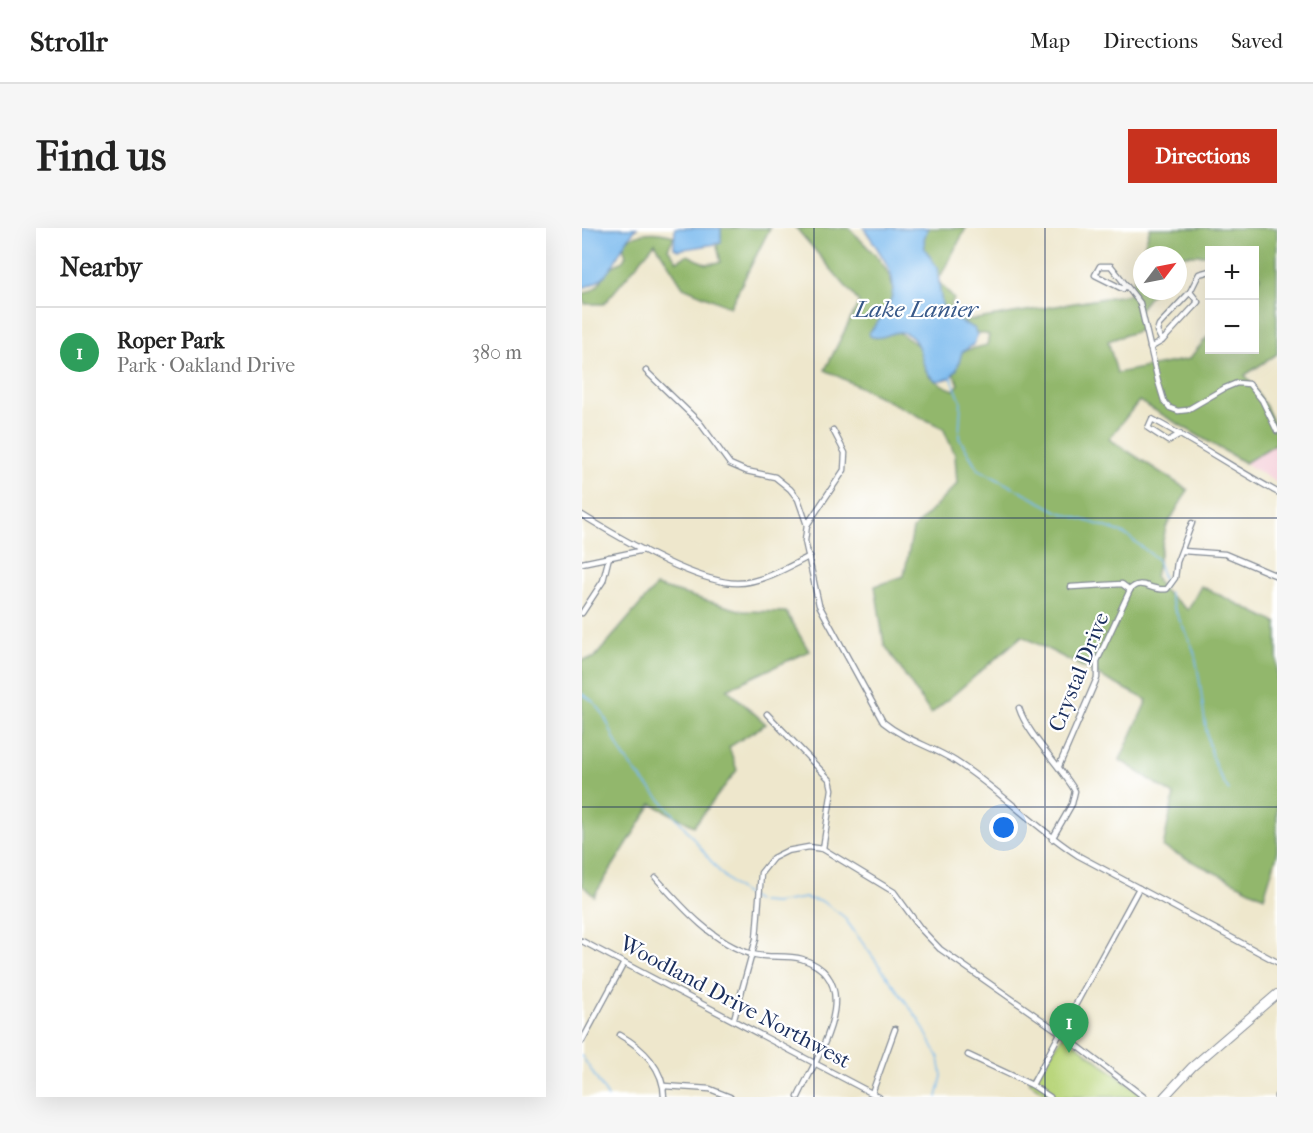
<!DOCTYPE html>
<html lang="en">
<head>
<meta charset="utf-8">
<style>
  body { margin:0; font-family:"IM FELL French Canon",serif; background:#f6f6f6; color:#222 }
  .controls { position:absolute; right:18px; top:18px; display:grid; overflow:hidden; border-radius:0px; box-shadow:0 6px 24px #0002 }
  .controls button { width:54px; height:54px; display:grid; place-items:center; padding:0; border:0; border-bottom:2px solid #e0e0e0; background:#fff; color:#222; font:30px sans-serif }
  .compass { position:absolute; left:551px; top:18px; width:54px; height:54px; border-radius:50%; background:#fff; box-shadow:0 6px 24px #0002; rotate:58deg }
  .you { position:absolute; left:422px; top:600px; width:21px; height:21px; margin:-15px; border:4px solid #fff; border-radius:50%; background:#1a73e8; box-shadow:0 0 0 9px #1a73e833 }
  .badge { display:grid; place-items:center; width:39px; height:39px; border-radius:50%; background:#c8321e; color:#fff; font-size:20px; font-weight:700 }
  .pin { position:absolute; translate:-50% -50px; filter:drop-shadow(0 2px 3px #0008) }
  .pin::after { content:''; position:absolute; top:32px; width:21px; height:18px; background:inherit; clip-path:polygon(0 0,100% 0,50% 100%) }
  .list { margin:0; padding:0; list-style:none }
  h2 { display:flex; justify-content:space-between; align-items:center; height:78px; margin:0; padding:0 24px; font-size:26px }
  h2 small { font-size:20px; font-weight:400; color:#767676 }
  .list li { display:grid; grid-template-columns:39px 1fr auto; gap:18px; align-items:center; box-sizing:border-box; height:90px; padding:0 24px; border-top:2px solid #e0e0e0 }
  .list b { display:block; font-size:22px; white-space:nowrap }
  .list p { margin:0; font-size:20px; white-space:nowrap; color:#767676 }
  .list em { font-size:20px; font-style:normal; color:#767676 }
  .map { position:relative; flex:none; width:695px; height:869px; overflow:hidden; border-radius:0px }
  header { display:flex; align-items:center; gap:36px; box-sizing:border-box; height:84px; padding:0 30px; background:#fff; border-bottom:2px solid #e0e0e0 }
  header strong { font-size:28px }
  nav { display:flex; gap:33px; margin-inline-start:auto; font-size:21px }
  .intro { display:flex; align-items:center; justify-content:space-between; box-sizing:border-box; height:144px; padding:0 36px }
  h1 { margin:0; font-size:42px }
  .button { padding:15px 27px; border-radius:0px; background:#c8321e; color:#fff; font-size:21px; font-weight:700 }
  main { display:flex; gap:36px; padding:0 36px }
  aside { flex:1; background:#fff; border-radius:0px; box-shadow:0 6px 24px #0002 }
  .map>svg:first-child { display:block }
</style>
</head>
<body>
<header>
<strong>Strollr</strong>
<nav><a>Map</a><a>Directions</a><a>Saved</a></nav>
</header>
<div class="intro"><h1>Find us</h1><a class="button">Directions</a></div>
<main>
<aside>
<h2>Nearby<small></small></h2>
<ul class="list">
<li><span class="badge" style="background:#2e9e5b">1</span><div><b>Roper Park</b><p>Park · Oakland Drive</p></div><em>380 m</em></li>
</ul>
</aside>
<div class="map">
<svg width="695" height="869" viewBox="0 0 695 869">
  <rect width="100%" height="100%" fill="#fff"/>
  <filter id="ink" filterUnits="userSpaceOnUse"><feTurbulence type="fractalNoise" baseFrequency=".0167" numOctaves="2"/><feDisplacementMap in="SourceGraphic" scale="12" xChannelSelector="R" yChannelSelector="G"/><feConvolveMatrix kernelMatrix="1 2 1 2 8 2 1 2 1" color-interpolation-filters="sRGB"/></filter>
  <filter id="wash" filterUnits="userSpaceOnUse"><feTurbulence type="fractalNoise" baseFrequency=".008" numOctaves="4" result="noise"/><feDisplacementMap in="SourceGraphic" scale="24" xChannelSelector="R" yChannelSelector="G"/><feGaussianBlur stdDeviation="1.35" result="paint"/><feColorMatrix in="noise" values="0 0 0 0 0 0 0 0 0 0 0 0 0 0 0 0 0 1.4 0 .05"/><feComposite in="paint" operator="in"/></filter>
  <g filter="url(#wash)">
    <rect width="100%" height="100%" fill="#eee7cc"/>
    <path fill="#f5cfd9" d="M695,215V255L663,235Z"/>
    <path fill="#b9d67c" stroke="#6a826d" stroke-width="1.5" d="M482,807L563,869H469L447,854Z"/>
    <g fill="#92b76c" stroke="#567365" stroke-width="1.5" fill-rule="evenodd">
      <path d="M138,0H188L148,79L101,59L73,15L22,76H3L0,66C14,63 20,54 25,41L41,33L44,27L40,15C57,3 72,2 92,8L86,21L95,33L106,27L124,36L139,34L135,18Z"/>
      <path d="M214,0H267C302,36 319,46 309,99L338,119C342,146 346,152 372,162L377,156L368,140L370,126L405,117L407,107C393,103 381,104 368,99L340,31V0H384L356,53L372,71L368,78L383,93L547,66L568,0H695V126L663,147C677,166 695,191 695,215L663,235L557,173L527,211L606,262L584,299L573,349L580,361L606,382L619,358L695,395V627L682,669L581,619L592,567L538,532L565,472L440,408L349,486L302,416L293,358L322,348L331,301L375,256L373,227L361,200L243,142L277,74ZM628,22H672L673,42L678,49L673,61L672,122H628L627,107L607,131L535,145L526,113L559,102L556,83L572,63H560V27H596V34L601,27H627Z"/>
      <path d="M74,358L161,383L204,384L227,423L145,461L184,496L147,519L155,542L112,598L70,576L12,668L0,657V432L12,430Z"/>
    </g>
    <g fill="#7abaee" stroke="#4a74a6" stroke-width="1.5">
      <path d="M0,0H55C32,22 36,50 0,60Z"/>
      <path d="M93,0H139V15L96,22L92,20Z"/>
      <path d="M282,0H346L342,11L343,21L355,39L360,78L368,89L392,100L395,107L392,116L380,124L375,141L368,150L355,153C335,143 344,116 325,106C313,99 301,114 288,108L287,105C327,59 311,45 282,0Z"/>
    </g>
    <g fill="none" stroke-linecap="round" stroke-linejoin="round">
      <g stroke="#7abaee" stroke-width="1.5">
        <path d="M369,149L379,174L377,210L396,241L477,284L536,303L547,309L575,331L583,357"/>
        <path d="M587,364C591,386 606,403 612,424C624,467 618,525 647,562"/>
        <path d="M0,466C26,479 27,507 42,529C59,553 81,573 99,595C125,625 138,654 175,673"/>
        <path d="M179,674L193,675L223,670L241,674L261,688L337,792L357,830L360,848L355,869"/>
        <path d="M0,828L26,869"/>
      </g>
    </g>
  </g>
  <g filter="url(#ink)">
    <g fill="none" stroke-linecap="round" stroke-linejoin="round">
      <defs>
        <g id="street">
          <path d="M543,58L541,61L513,47L518,38H529L558,75L576,153L582,173L588,180L596,183L605,182L643,160L655,155L667,156L680,172L695,203"/>
          <path d="M608,64L617,46L628,43"/>
          <path d="M568,120L580,113L616,74L608,64L577,97L575,103L580,113"/>
          <path d="M64,143L118,195L148,236L164,243L193,249L208,261L216,271L225,297"/>
          <path d="M251,202L263,225L262,242L225,297L223,313L237,377L301,494C323,512 349,518 373,533C417,561 453,600 497,628L695,734"/>
          <path d="M598,206L586,213L566,200L570,191C613,214 653,241 695,264"/>
          <path d="M0,287C36,309 113,355 155,355C179,355 207,339 228,328"/>
          <path d="M601,323L643,326L695,348"/>
          <path d="M0,335L62,322"/>
          <path d="M489,359L540,356L548,362"/>
          <path d="M0,385L21,353L27,329"/>
          <path d="M437,480C445,506 478,537 493,563L490,576L470,611"/>
          <path d="M185,486L248,552L250,561L241,621"/>
          <path d="M477,538L515,450V433L548,362C558,349 570,364 585,361L593,350L595,334L610,295"/>
          <path d="M74,650C99,678 132,716 170,726C186,731 204,726 220,731C287,753 234,830 216,869"/>
          <path d="M0,713L297,869"/>
          <path d="M152,791L174,711L179,645L191,630L205,623L227,619L241,621L312,664L339,701L358,721L480,806L562,869"/>
          <path d="M38,807C61,820 82,841 82,869"/>
          <path d="M0,813L42,735"/>
          <path d="M386,827L450,857L468,869"/>
          <path d="M450,857L557,660"/>
          <path d="M82,858L128,861L148,869"/>
          <path d="M290,865L313,801"/>
          <path d="M695,869V868"/>
        </g>
        <path id="highway" d="M582,869L610,839L695,766"/>
      </defs>
      <use href="#street" stroke="#848b95" stroke-width="7"/>
      <use href="#highway" stroke="#848b95" stroke-width="10"/>
      <use href="#street" stroke="#fff" stroke-width="4.5"/>
      <use href="#highway" stroke="#fff" stroke-width="8"/>
    </g>
  </g>
  <path fill="none" stroke="#1b2f5e" stroke-width="1.5" stroke-opacity="0.55" d="M232,0V869M463,0V869M0,290H695M0,579H695"/>
  <g text-anchor="middle" dominant-baseline="central" stroke-width="4.5" stroke-linejoin="round" paint-order="stroke">
    <g font-size="22" fill="#1b2f5e" stroke="#fff">
      <text transform="translate(497 444) rotate(-68)">Crystal Drive</text>
      <text transform="translate(153 774) rotate(28)">Woodland Drive Northwest</text>
    </g>
    <g font-size="24" font-style="italic" fill="#385989" stroke="#fff">
      <text x="334" y="81">Lake Lanier</text>
    </g>
  </g>
</svg>
<div class="controls">
<button>+</button>
<button>−</button>
</div>
<svg class="compass" viewBox="-18 -18 36 36"><path d="M0-13l5 13h-10z" fill="#e53935"/><path d="M0 13l5-13h-10z" fill="#767676"/></svg>
<div class="you"></div>
<div class="pin badge" style="left:487px;top:825px;background:#2e9e5b">1</div>
</div>
</main>
</body>
</html>
